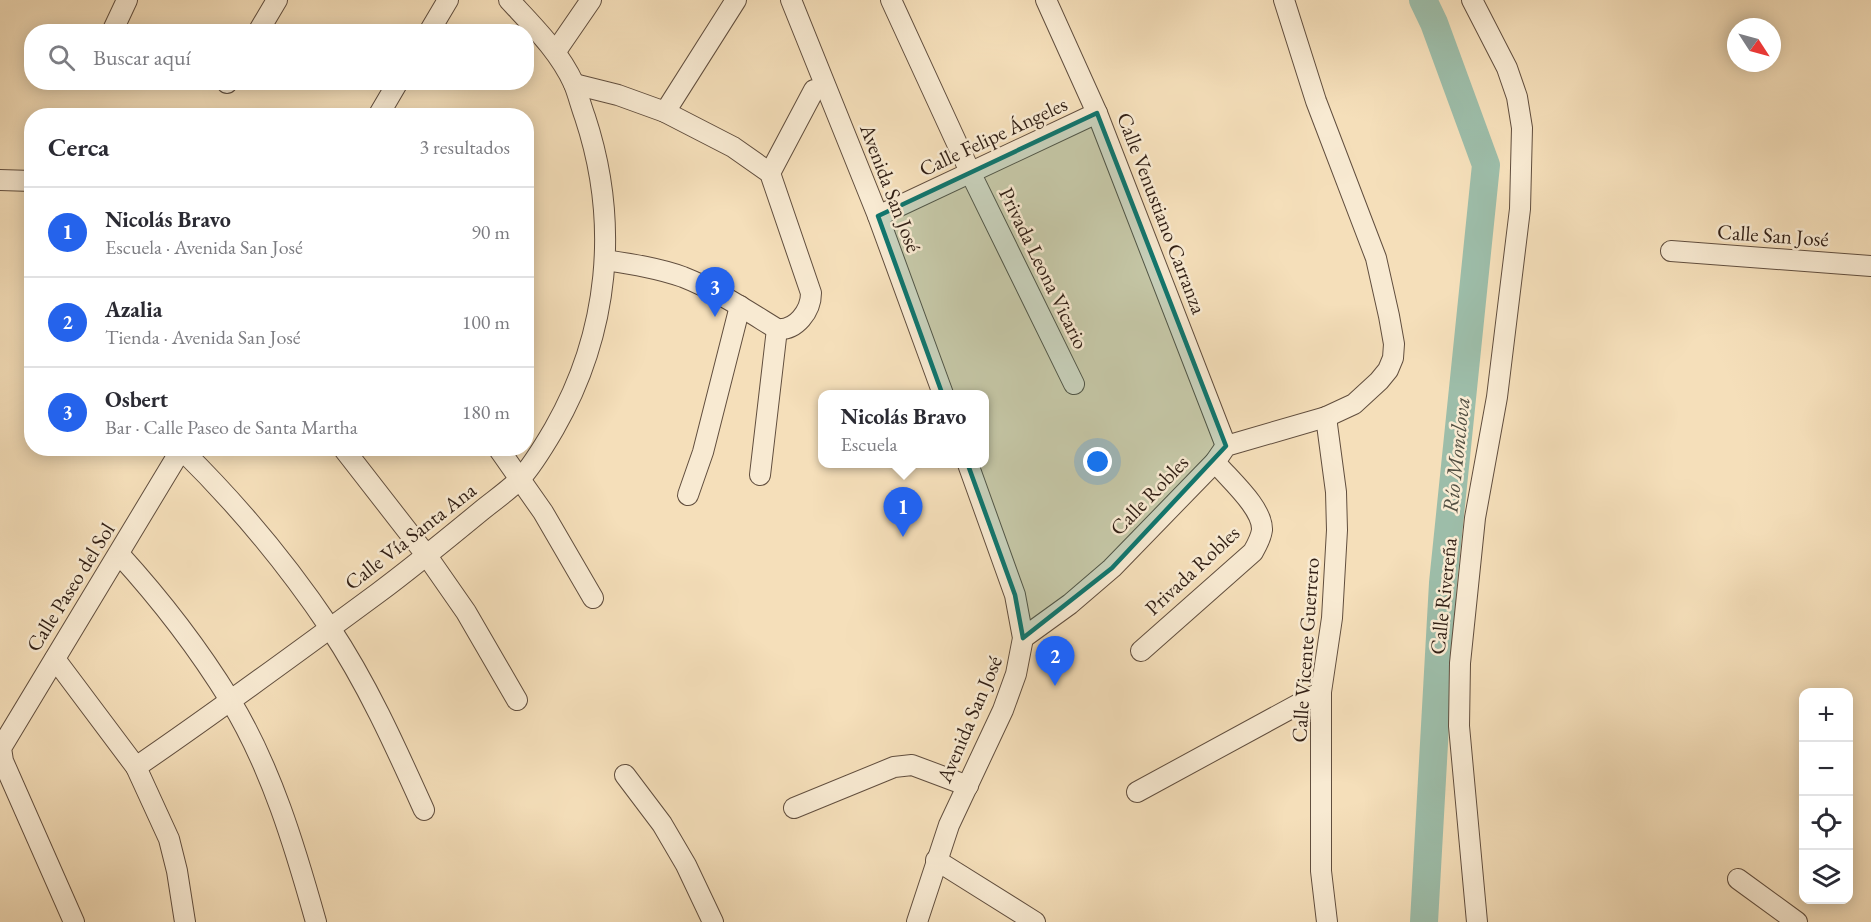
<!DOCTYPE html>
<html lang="es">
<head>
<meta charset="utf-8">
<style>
  body { margin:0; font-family:"EB Garamond",serif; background:#f2f2f3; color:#2b2b33 }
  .controls { position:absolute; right:18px; bottom:18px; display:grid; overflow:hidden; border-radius:12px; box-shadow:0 3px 15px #0003 }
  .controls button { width:54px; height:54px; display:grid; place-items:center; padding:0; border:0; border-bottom:2px solid #e1e1e2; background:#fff; color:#2b2b33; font:30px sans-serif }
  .compass { position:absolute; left:1727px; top:18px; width:54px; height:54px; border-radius:50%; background:#fff; box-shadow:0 3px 15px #0003; rotate:126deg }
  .you { position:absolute; left:1098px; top:462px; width:21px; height:21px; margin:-15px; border:4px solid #fff; border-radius:50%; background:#1a73e8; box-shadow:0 0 0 9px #1a73e833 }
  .badge { display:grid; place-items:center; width:39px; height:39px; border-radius:50%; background:#2563eb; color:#fff; font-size:20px; font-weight:700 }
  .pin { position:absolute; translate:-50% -50px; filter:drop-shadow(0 2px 3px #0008) }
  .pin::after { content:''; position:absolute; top:32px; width:21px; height:18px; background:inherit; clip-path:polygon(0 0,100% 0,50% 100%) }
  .popup { position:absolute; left:818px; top:390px; width:171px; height:78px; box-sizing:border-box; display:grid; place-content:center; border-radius:12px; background:#fff; filter:drop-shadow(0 2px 4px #0005); font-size:20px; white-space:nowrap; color:#7c7c81 }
  .popup b { font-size:22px; color:#2b2b33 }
  .popup::after { content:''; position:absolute; left:50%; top:100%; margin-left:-12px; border:12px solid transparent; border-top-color:#fff }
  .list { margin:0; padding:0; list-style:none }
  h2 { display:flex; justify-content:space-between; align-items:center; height:78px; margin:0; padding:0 24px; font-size:26px }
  h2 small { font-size:20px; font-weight:400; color:#7c7c81 }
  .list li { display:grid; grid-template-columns:39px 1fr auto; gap:18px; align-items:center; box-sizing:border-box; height:90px; padding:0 24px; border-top:2px solid #e1e1e2 }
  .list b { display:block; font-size:22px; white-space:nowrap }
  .list p { margin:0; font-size:20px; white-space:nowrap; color:#7c7c81 }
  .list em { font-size:20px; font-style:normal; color:#7c7c81 }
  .icon { flex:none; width:33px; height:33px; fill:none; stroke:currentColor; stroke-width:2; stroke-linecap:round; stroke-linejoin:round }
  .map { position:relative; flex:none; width:1871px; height:922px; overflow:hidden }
  .search { position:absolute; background:#fff; box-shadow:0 3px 15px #0003; left:24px; top:24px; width:510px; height:66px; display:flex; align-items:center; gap:15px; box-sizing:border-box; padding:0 21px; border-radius:24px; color:#7c7c81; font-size:22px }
  .panel { position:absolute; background:#fff; box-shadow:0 3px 15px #0003; left:24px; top:108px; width:510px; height:348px; border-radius:24px }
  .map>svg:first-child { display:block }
</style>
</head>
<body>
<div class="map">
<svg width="1871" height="922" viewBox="0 0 1871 922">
  <rect width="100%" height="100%" fill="#f5dfba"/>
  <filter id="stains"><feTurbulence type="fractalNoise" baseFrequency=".00333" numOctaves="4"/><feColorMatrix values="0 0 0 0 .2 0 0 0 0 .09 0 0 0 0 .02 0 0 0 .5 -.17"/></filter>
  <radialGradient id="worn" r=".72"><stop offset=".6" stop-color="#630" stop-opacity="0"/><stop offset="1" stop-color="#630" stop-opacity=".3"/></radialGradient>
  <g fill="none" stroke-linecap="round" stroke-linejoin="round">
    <path stroke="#9dbda9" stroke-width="28" d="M1423,0L1434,23L1486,165L1443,583L1424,922"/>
    <defs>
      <g id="minor">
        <path d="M791,0L878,216L943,394"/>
        <path d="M891,0L971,174L1074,384"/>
        <path d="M1046,0L1097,113L1226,446"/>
        <path d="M1472,0L1507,68L1517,97L1522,128L1520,209L1497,397L1475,518L1460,663L1459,726L1477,922"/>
        <path d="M112,32L127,0"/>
        <path d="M258,32L277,0"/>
        <path d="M429,32L448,0"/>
        <path d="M556,51L591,0"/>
        <path d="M227,83V82"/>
        <path d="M574,84L618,95L665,112L733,147L770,173L811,293C811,311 796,331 777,329C746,310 716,290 683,277C658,268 631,264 605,260"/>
        <path d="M665,112L736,0"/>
        <path d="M378,116L398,82"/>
        <path d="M770,173L814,90"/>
        <path d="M0,180L32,181"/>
        <path d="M878,216L1097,113"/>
        <path d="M1671,251L1871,266"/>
        <path d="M1326,417L1336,492L1337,530L1332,618L1321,692V871L1327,922"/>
        <path d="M343,448L427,556L466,612L517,700"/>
        <path d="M498,448L543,512L593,598"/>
        <path d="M182,450C237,504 287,564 330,628C368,685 396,748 424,810"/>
        <path d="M760,475L777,329"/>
        <path d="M688,495L703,452L740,306"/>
        <path d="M119,554C160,599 198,648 230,700C271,767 295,847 316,922"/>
        <path d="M1023,638L1070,604L1112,568L1215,462L1226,446L1326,417L1354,404L1379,381L1388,370L1393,358L1394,344L1389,316L1376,258L1316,101L1284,0"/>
        <path d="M1141,651L1253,552C1257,545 1261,538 1262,530C1263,508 1229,479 1215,462"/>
        <path d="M55,659L136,767L169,839L177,871L185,922"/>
        <path d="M136,767C218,711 298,652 378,593C413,567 447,539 481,511C493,501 508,491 520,479C533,465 544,446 554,429C609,333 620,223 585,117C581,106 578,94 574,84C559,51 533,26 509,0"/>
        <path d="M625,775L662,824L686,865L713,922"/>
        <path d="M1137,792L1321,692"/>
        <path d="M794,808L894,767L912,765L968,786"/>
        <path d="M936,860L1035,922"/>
        <path d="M1738,879L1797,922"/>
        <path d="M74,922L3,761L1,748L182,448"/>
        <path d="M917,922L949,825L1003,710L1016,674L1023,638L1015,595L968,464"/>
      </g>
    </defs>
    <use href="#minor" stroke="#614e3e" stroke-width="22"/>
    <use href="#minor" stroke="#f8ead2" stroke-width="20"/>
  </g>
  <path fill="#0f766e" fill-opacity="0.2" stroke="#0f766e" stroke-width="4.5" stroke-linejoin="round" d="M1097,113L1226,446L1112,568L1023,638L1015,595L878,216Z"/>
  <g text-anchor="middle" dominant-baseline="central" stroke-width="5" stroke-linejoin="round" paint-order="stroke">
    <g font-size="21" fill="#301e14" stroke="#f8ead2">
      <text transform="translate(993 136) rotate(-25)">Calle Felipe Ángeles</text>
      <text transform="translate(891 188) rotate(69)">Avenida San José</text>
      <text transform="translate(1162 213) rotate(69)">Calle Venustiano Carranza</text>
      <text transform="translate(1773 235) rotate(4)">Calle San José</text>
      <text transform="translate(1044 268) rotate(64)">Privada Leona Vicario</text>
      <text transform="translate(1149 495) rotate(-46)">Calle Robles</text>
      <text transform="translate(410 536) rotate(-38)">Calle Vía Santa Ana</text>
      <text transform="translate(1192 570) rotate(-43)">Privada Robles</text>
      <text transform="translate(70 587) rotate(-58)">Calle Paseo del Sol</text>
      <text transform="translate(1443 596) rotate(-84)">Calle Rivereña</text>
      <text transform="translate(1305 650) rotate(-86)">Calle Vicente Guerrero</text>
      <text transform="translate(969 719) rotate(-67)">Avenida San José</text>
    </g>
    <g font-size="22" font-style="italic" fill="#514e41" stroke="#f8ead2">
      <text transform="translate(1456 455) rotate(-84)">Río Monclova</text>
    </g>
  </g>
  <rect width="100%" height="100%" filter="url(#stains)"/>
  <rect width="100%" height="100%" fill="url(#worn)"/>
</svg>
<div class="controls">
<button>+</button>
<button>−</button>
<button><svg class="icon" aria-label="locate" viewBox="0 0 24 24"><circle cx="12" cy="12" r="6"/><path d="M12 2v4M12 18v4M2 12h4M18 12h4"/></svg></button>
<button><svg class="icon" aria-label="layers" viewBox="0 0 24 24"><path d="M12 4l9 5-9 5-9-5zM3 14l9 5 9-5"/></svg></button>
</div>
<svg class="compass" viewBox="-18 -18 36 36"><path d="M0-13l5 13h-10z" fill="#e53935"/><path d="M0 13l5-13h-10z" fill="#7c7c81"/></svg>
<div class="you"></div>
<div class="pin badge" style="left:903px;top:537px">1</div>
<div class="popup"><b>Nicolás Bravo</b>Escuela</div>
<div class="pin badge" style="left:1055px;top:686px">2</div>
<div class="pin badge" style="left:715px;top:317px">3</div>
<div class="search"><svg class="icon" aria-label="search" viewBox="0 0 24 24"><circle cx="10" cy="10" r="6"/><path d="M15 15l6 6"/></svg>Buscar aquí</div>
<section class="panel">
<h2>Cerca<small>3 resultados</small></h2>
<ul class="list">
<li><span class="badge">1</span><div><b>Nicolás Bravo</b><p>Escuela · Avenida San José</p></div><em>90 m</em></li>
<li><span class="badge">2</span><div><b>Azalia</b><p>Tienda · Avenida San José</p></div><em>100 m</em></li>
<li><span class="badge">3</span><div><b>Osbert</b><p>Bar · Calle Paseo de Santa Martha</p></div><em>180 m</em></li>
</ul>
</section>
</div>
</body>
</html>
